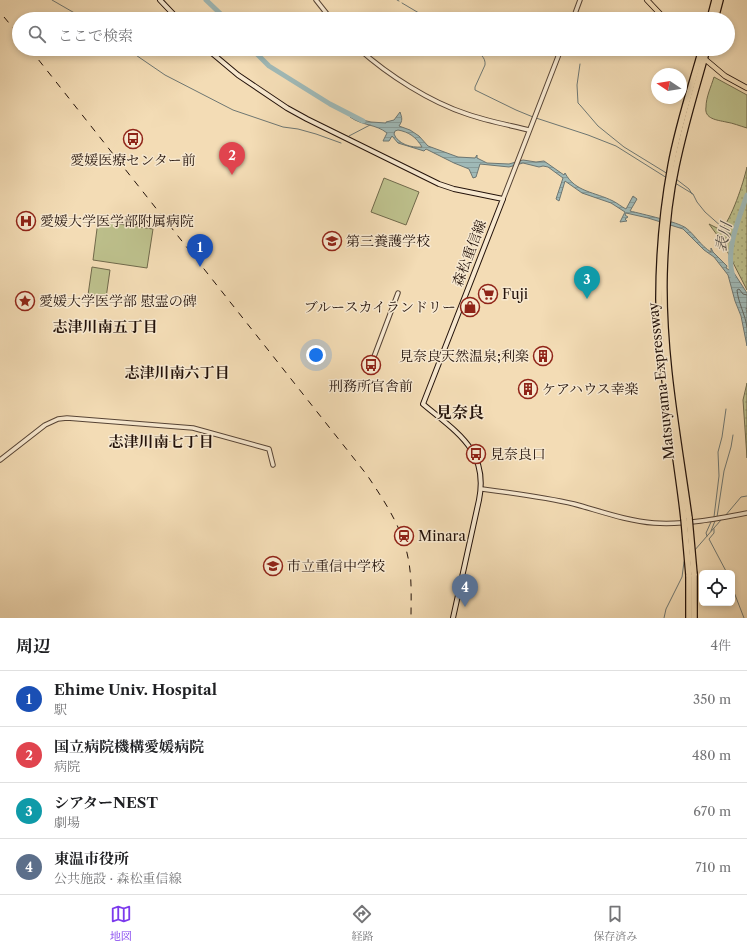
<!DOCTYPE html>
<html lang="ja">
<head>
<meta charset="utf-8">
<style>
  body { margin:0; font-family:"Libre Caslon Text","Noto Serif JP",serif; background:#f6f6f6; color:#202124 }
  .controls { position:absolute; right:12px; bottom:12px; display:grid; overflow:hidden; border-radius:6px; box-shadow:0 2px 6px #0003 }
  .controls button { width:36px; height:36px; display:grid; place-items:center; padding:0; border:0; border-bottom:1px solid #e0e0e0; background:#fff; color:#202124; font:20px sans-serif }
  .compass { position:absolute; left:651px; top:68px; width:36px; height:36px; border-radius:50%; background:#fff; box-shadow:0 2px 6px #0003; rotate:282deg }
  .you { position:absolute; left:316px; top:355px; width:14px; height:14px; margin:-10px; border:3px solid #fff; border-radius:50%; background:#1a73e8; box-shadow:0 0 0 6px #1a73e833 }
  .badge { display:grid; place-items:center; width:26px; height:26px; border-radius:50%; background:#7c3aed; color:#fff; font-size:13px; font-weight:700 }
  .pin { position:absolute; translate:-50% -33px; filter:drop-shadow(0 1px 2px #0008) }
  .pin::after { content:''; position:absolute; top:21px; width:14px; height:12px; background:inherit; clip-path:polygon(0 0,100% 0,50% 100%) }
  .list { margin:0; padding:0; list-style:none }
  h2 { display:flex; justify-content:space-between; align-items:center; height:52px; margin:0; padding:0 16px; font-size:17px }
  h2 small { font-size:13px; font-weight:400; color:#757577 }
  .list li { display:grid; grid-template-columns:26px 1fr auto; gap:12px; align-items:center; box-sizing:border-box; height:56px; padding:0 16px; border-top:1px solid #e0e0e0 }
  .list b { display:block; font-size:15px; white-space:nowrap }
  .list p { margin:0; font-size:13px; white-space:nowrap; color:#757577 }
  .list em { font-size:13px; font-style:normal; color:#757577 }
  .icon { flex:none; width:22px; height:22px; fill:none; stroke:currentColor; stroke-width:2; stroke-linecap:round; stroke-linejoin:round }
  .map { position:relative; flex:none; width:747px; height:618px; overflow:hidden }
  .search { position:absolute; background:#fff; box-shadow:0 2px 6px #0003; left:12px; right:12px; top:12px; height:44px; display:flex; align-items:center; gap:10px; box-sizing:border-box; padding:0 14px; border-radius:22px; color:#757577; font-size:15px }
  .sheet { height:276px; background:#fff }
  nav { display:flex; justify-content:space-around; align-items:center; box-sizing:border-box; height:56px; border-top:1px solid #e0e0e0; background:#fff; font-size:11px; color:#757577 }
  nav a { display:grid; justify-items:center; gap:2px }
  nav .on { color:#7c3aed }
  .map>svg:first-child { display:block }
</style>
</head>
<body>
<div class="map">
<svg width="747" height="618" viewBox="0 0 747 618">
  <defs>
    <pattern id="grass-dots" width="8" height="8" patternUnits="userSpaceOnUse"><rect width="8" height="8" fill="#bdc08c"/><path d="M2 2h.1M6 6h.1" fill="none" stroke="#a2a477" stroke-width="1.8" stroke-linecap="round"/></pattern>
    <pattern id="water-rules" width="6" height="5" patternUnits="userSpaceOnUse"><rect width="6" height="5" fill="#9fb9b7"/><path d="M0 2.5h6" fill="none" stroke="#899e9c"/></pattern>
  </defs>
  <rect width="100%" height="100%" fill="#f3dcb5"/>
  <filter id="stains"><feTurbulence type="fractalNoise" baseFrequency=".005" numOctaves="4"/><feColorMatrix values="0 0 0 0 .2 0 0 0 0 .09 0 0 0 0 .02 0 0 0 .5 -.17"/></filter>
  <radialGradient id="worn" r=".72"><stop offset=".6" stop-color="#630" stop-opacity="0"/><stop offset="1" stop-color="#630" stop-opacity=".3"/></radialGradient>
  <g fill="url(#grass-dots)" stroke="#70694b">
    <path d="M747,167V290L723,243L709,224L721,230C732,218 743,184 747,167Z"/>
    <path d="M747,383V458L743,400Z"/>
  </g>
  <g fill="#bdc08c" stroke="#70694b">
    <path d="M714,77L747,95V128C740,126 733,123 726,122C717,120 704,119 706,107C706,97 711,87 714,77Z"/>
    <path d="M384,178L419,192L406,225L371,212Z"/>
    <path d="M98,221L153,229L147,268L93,260Z"/>
    <path d="M92,267L110,270L106,298L88,295Z"/>
  </g>
  <path fill="url(#water-rules)" stroke="#6d7672" fill-rule="evenodd" d="M400,112C402,118 403,120 399,126L410,130L419,136L428,146L458,157L475,158L477,155V158L487,163L509,164L523,160L536,162L544,161L564,175L565,173C575,192 595,192 613,201C617,203 622,207 626,209L633,196L637,199L630,211C642,214 678,222 686,228C695,235 701,246 711,252V248L713,252L727,266L726,268L734,273L747,293V309L746,308L747,314V346L741,316L735,301L728,275L714,257L704,250L683,229L648,218L626,213L625,215L628,217L625,219L627,221L620,222L625,212L611,203L582,193L565,181L559,201L556,199L563,178L548,167L543,166L539,167L523,163L509,167L480,164L476,177L473,178L469,169L454,163L426,149L424,151L398,143L392,136L389,141H383L387,133C376,124 363,126 350,117L371,122L386,123V122L394,120ZM398,130C409,132 416,137 422,147C411,148 398,144 394,134L395,131Z"/>
  <g fill="none" stroke-linecap="round" stroke-linejoin="round">
    <path stroke="#616660" stroke-width="1" d="M747,295L743,294L739,289L737,290C738,302 745,314 747,327"/>
    <g stroke="#6d7672" stroke-width="1">
      <path d="M52,0L85,19"/>
      <path d="M397,0L399,1"/>
      <path d="M402,3L429,19"/>
      <path d="M127,49L165,75L233,110L283,127L298,129L316,134L341,143"/>
      <path d="M473,49C479,53 486,57 485,65L475,87V90L516,110L533,117"/>
      <path d="M580,64L577,85L578,103L580,105L598,126L624,147L668,174"/>
      <path d="M536,118L588,135L616,146L667,178"/>
      <path d="M349,136L370,125"/>
      <path d="M676,179L689,189L692,194"/>
      <path d="M675,183L693,194L697,202L705,212L731,235L733,240"/>
      <path d="M725,516L741,497L747,496"/>
      <path d="M714,517L719,476L718,452L722,437L726,409"/>
      <path d="M717,517L724,471L731,447L733,435"/>
      <path d="M714,529V533L709,539L727,573"/>
      <path d="M711,531L715,521"/>
      <path d="M707,536L706,533L711,522"/>
      <path d="M694,551L721,520"/>
      <path d="M732,587L744,618"/>
      <path d="M664,618L666,609L682,577L684,562L685,560"/>
    </g>
    <g stroke="#9fb9b7" stroke-width="5">
      <path d="M206,0L226,19"/>
      <path d="M252,49L269,66L330,104L363,121"/>
      <path d="M733,277C725,251 738,221 747,195"/>
    </g>
    <defs>
      <g id="tertiary">
        <path d="M316,0L331,19"/>
        <path d="M573,19L580,0"/>
        <path d="M359,49C388,75 430,102 467,114C487,121 509,125 529,130"/>
        <path d="M503,199L561,49"/>
        <path d="M372,362L398,293"/>
        <path d="M0,460L45,425L58,419L67,418L193,428L269,449L273,465"/>
        <path d="M482,489C513,493 544,497 574,504C600,511 627,521 654,523C685,525 716,519 747,513"/>
      </g>
      <g id="secondary">
        <path d="M160,0L178,19"/>
        <path d="M207,49L238,75L287,108L307,119L439,184L454,189L503,199L423,404C456,432 489,450 479,500L453,618"/>
      </g>
      <g id="primary">
        <path d="M647,0L665,19"/>
        <path d="M695,49L698,52"/>
        <path d="M706,60L725,76L747,88"/>
      </g>
      <g id="motorway">
        <path d="M710,19L715,0"/>
        <path d="M715,19L720,0"/>
        <path d="M689,518C678,438 662,356 664,274C665,238 668,202 676,166C684,127 696,88 707,49"/>
        <path d="M684,519C676,446 660,373 659,299C659,254 663,210 671,166C678,127 691,88 702,49"/>
        <path d="M694,574V618"/>
        <path d="M689,575V618"/>
      </g>
    </defs>
    <use href="#tertiary" stroke="#574435" stroke-width="5.5"/>
    <use href="#secondary" stroke="#23120a" stroke-width="6"/>
    <use href="#primary" stroke="#23120a" stroke-width="6"/>
    <use href="#motorway" stroke="#23120a" stroke-width="8"/>
    <use href="#tertiary" stroke="#f7e8cf" stroke-width="3.5"/>
    <use href="#secondary" stroke="#f7e8cf" stroke-width="4"/>
    <use href="#primary" stroke="#f3dcb5" stroke-width="4.5"/>
    <use href="#motorway" stroke="#f3dcb5" stroke-width="5.5"/>
    <g stroke="#23120a" stroke-width="1" stroke-dasharray="7 7" stroke-linecap="butt">
      <path d="M4,17L19,35"/>
      <path d="M30,49L367,475C385,502 404,530 409,563C412,581 411,600 411,618"/>
    </g>
    <defs>
      <g id="motorway-bridge">
        <path d="M689,518L694,574"/>
        <path d="M684,519L689,575"/>
      </g>
    </defs>
    <use href="#motorway-bridge" stroke="#23120a" stroke-width="8" stroke-linecap="butt"/>
    <use href="#motorway-bridge" stroke="#f3dcb5" stroke-width="5.5"/>
  </g>
  <defs>
    <symbol id="bus-ring" viewBox="-11 -11 22 22"><circle r="9.5" fill="#f7e8cf" stroke="#8f2418" stroke-width="1.5"/><path d="M-5-6H5V4H4V6H2V4H-2V6H-4V4H-5ZM-3.5-4V0h7V-4ZM-3.5 1.2v1.5H-2V1.2ZM2 1.2v1.5H3.5V1.2Z" fill="#8f2418"/></symbol>
    <symbol id="hospital-ring" viewBox="-11 -11 22 22"><circle r="9.5" fill="#f7e8cf" stroke="#8f2418" stroke-width="1.5"/><path d="M-5-5h3v3.5h4V-5h3V5h-3V1.5h-4V5h-3Z" fill="#8f2418"/></symbol>
    <symbol id="school-ring" viewBox="-11 -11 22 22"><circle r="9.5" fill="#f7e8cf" stroke="#8f2418" stroke-width="1.5"/><path d="M0-5L7-2L0 1L-7-2ZM-4 1L0 2.5L4 1V4Q0 6-4 4Z" fill="#8f2418"/></symbol>
    <symbol id="supermarket-ring" viewBox="-11 -11 22 22"><circle r="9.5" fill="#f7e8cf" stroke="#8f2418" stroke-width="1.5"/><path d="M-6-5.5h2.5l.6 2H6L4.5 2H-2.5L-4.4-4H-6ZM-1.5 3.2a1.3 1.3 0 1 0 .1 0ZM3 3.2a1.3 1.3 0 1 0 .1 0Z" fill="#8f2418"/></symbol>
    <symbol id="sight-ring" viewBox="-11 -11 22 22"><circle r="9.5" fill="#f7e8cf" stroke="#8f2418" stroke-width="1.5"/><path d="M0-6L1.8-2.2L6-1.7L2.9 1.2L3.7 5.4L0 3.3L-3.7 5.4L-2.9 1.2L-6-1.7L-1.8-2.2Z" fill="#8f2418"/></symbol>
    <symbol id="shop-ring" viewBox="-11 -11 22 22"><circle r="9.5" fill="#f7e8cf" stroke="#8f2418" stroke-width="1.5"/><path d="M-5-2.5h2.3a2.7 3.5 0 0 1 5.4 0H5L5.5 6h-11ZM-1.5-2.5h3a1.5 2.3 0 0 0-3 0Z" fill="#8f2418"/></symbol>
    <symbol id="building-ring" viewBox="-11 -11 22 22"><circle r="9.5" fill="#f7e8cf" stroke="#8f2418" stroke-width="1.5"/><path d="M-4-6H4V6H1V3H-1V6H-4ZM-2.5-4.3h1.7v1.8h-1.7ZM.8-4.3h1.7v1.8H.8ZM-2.5-1h1.7V.8h-1.7ZM.8-1h1.7V.8H.8Z" fill="#8f2418"/></symbol>
    <symbol id="station-ring" viewBox="-11 -11 22 22"><circle r="9.5" fill="#f7e8cf" stroke="#8f2418" stroke-width="1.5"/><path d="M-3-6H3Q5-6 5-4V2Q5 4 3 4L4.5 6H3L1.5 4h-3L-3 6H-4.5L-3 4Q-5 4-5 2V-4Q-5-6-3-6ZM-3.5-4v3h7v-3ZM-3.5 1v1.5H-2V1ZM2 1v1.5H3.5V1Z" fill="#8f2418"/></symbol>
  </defs>
  <g fill-rule="evenodd">
    <use href="#bus-ring" x="122" y="128" width="22" height="22"/>
    <use href="#hospital-ring" x="15" y="210" width="22" height="22"/>
    <use href="#school-ring" x="321" y="230" width="22" height="22"/>
    <use href="#supermarket-ring" x="477" y="283" width="22" height="22"/>
    <use href="#sight-ring" x="14" y="290" width="22" height="22"/>
    <use href="#shop-ring" x="459" y="296" width="22" height="22"/>
    <use href="#building-ring" x="532" y="345" width="22" height="22"/>
    <use href="#bus-ring" x="360" y="354" width="22" height="22"/>
    <use href="#building-ring" x="517" y="378" width="22" height="22"/>
    <use href="#bus-ring" x="465" y="443" width="22" height="22"/>
    <use href="#station-ring" x="393" y="525" width="22" height="22"/>
    <use href="#school-ring" x="262" y="555" width="22" height="22"/>
  </g>
  <g text-anchor="middle" dominant-baseline="central" stroke-width="3" stroke-linejoin="round" paint-order="stroke">
    <g font-size="14" fill="#23120a" stroke="#f7e8cf" text-anchor="start">
      <text x="133" y="160" text-anchor="middle">愛媛医療センター前</text>
      <text x="40" y="221">愛媛大学医学部附属病院</text>
      <text x="346" y="241">第三養護学校</text>
      <text x="502" y="294">Fuji</text>
      <text x="39" y="301">愛媛大学医学部 慰霊の碑</text>
      <text x="456" y="307" text-anchor="end">ブルースカイランドリー</text>
      <text x="529" y="356" text-anchor="end">見奈良天然温泉;利楽</text>
      <text x="371" y="386" text-anchor="middle">刑務所官舎前</text>
      <text x="542" y="389">ケアハウス幸楽</text>
      <text x="490" y="454">見奈良口</text>
      <text x="418" y="536">Minara</text>
      <text x="287" y="566">市立重信中学校</text>
    </g>
    <g font-size="14" fill="#23120a" stroke="#f7e8cf">
      <text transform="translate(469 253) rotate(-69)">森松重信線</text>
      <text transform="translate(661 381) rotate(-96)">Matsuyama Expressway</text>
    </g>
    <g font-size="15" font-style="italic" fill="#4e4c47" stroke="#f7e8cf">
      <text transform="translate(723 237) rotate(-78)">表川</text>
    </g>
    <g font-size="15" font-weight="bold" fill="#23120a" stroke="#f7e8cf">
      <text x="105" y="326">志津川南五丁目</text>
      <text x="177" y="372">志津川南六丁目</text>
      <text x="161" y="441">志津川南七丁目</text>
    </g>
    <g font-size="16" font-weight="bold" fill="#23120a" stroke="#f7e8cf">
      <text x="460" y="412">見奈良</text>
    </g>
  </g>
  <rect width="100%" height="100%" filter="url(#stains)"/>
  <rect width="100%" height="100%" fill="url(#worn)"/>
</svg>
<div class="controls">
<button><svg class="icon" aria-label="locate" viewBox="0 0 24 24"><circle cx="12" cy="12" r="6"/><path d="M12 2v4M12 18v4M2 12h4M18 12h4"/></svg></button>
</div>
<svg class="compass" viewBox="-18 -18 36 36"><path d="M0-13l5 13h-10z" fill="#e53935"/><path d="M0 13l5-13h-10z" fill="#757577"/></svg>
<div class="you"></div>
<div class="pin badge" style="left:200px;top:267px;background:#1a4fb4">1</div>
<div class="pin badge" style="left:232px;top:175px;background:#e0444e">2</div>
<div class="pin badge" style="left:587px;top:299px;background:#0f9aa8">3</div>
<div class="pin badge" style="left:465px;top:607px;background:#5c6f8a">4</div>
<div class="search"><svg class="icon" aria-label="search" viewBox="0 0 24 24"><circle cx="10" cy="10" r="6"/><path d="M15 15l6 6"/></svg>ここで検索</div>
</div>
<section class="sheet">
<h2>周辺<small>4件</small></h2>
<ul class="list">
<li><span class="badge" style="background:#1a4fb4">1</span><div><b>Ehime Univ. Hospital</b><p>駅</p></div><em>350 m</em></li>
<li><span class="badge" style="background:#e0444e">2</span><div><b>国立病院機構愛媛病院</b><p>病院</p></div><em>480 m</em></li>
<li><span class="badge" style="background:#0f9aa8">3</span><div><b>シアターNEST</b><p>劇場</p></div><em>670 m</em></li>
<li><span class="badge" style="background:#5c6f8a">4</span><div><b>東温市役所</b><p>公共施設 · 森松重信線</p></div><em>710 m</em></li>
</ul>
</section>
<nav>
<a class="on"><svg class="icon" aria-label="map" viewBox="0 0 24 24"><path d="M3 6l6-2 6 2 6-2v14l-6 2-6-2-6 2zM9 4v14M15 6v14"/></svg>地図</a>
<a><svg class="icon" aria-label="directions" viewBox="0 0 24 24"><path d="M12 3l9 9-9 9-9-9zM9 14v-3h6M13 9l2 2-2 2"/></svg>経路</a>
<a><svg class="icon" aria-label="saved" viewBox="0 0 24 24"><path d="M7 4h10v16l-5-4-5 4z"/></svg>保存済み</a>
</nav>
</body>
</html>
